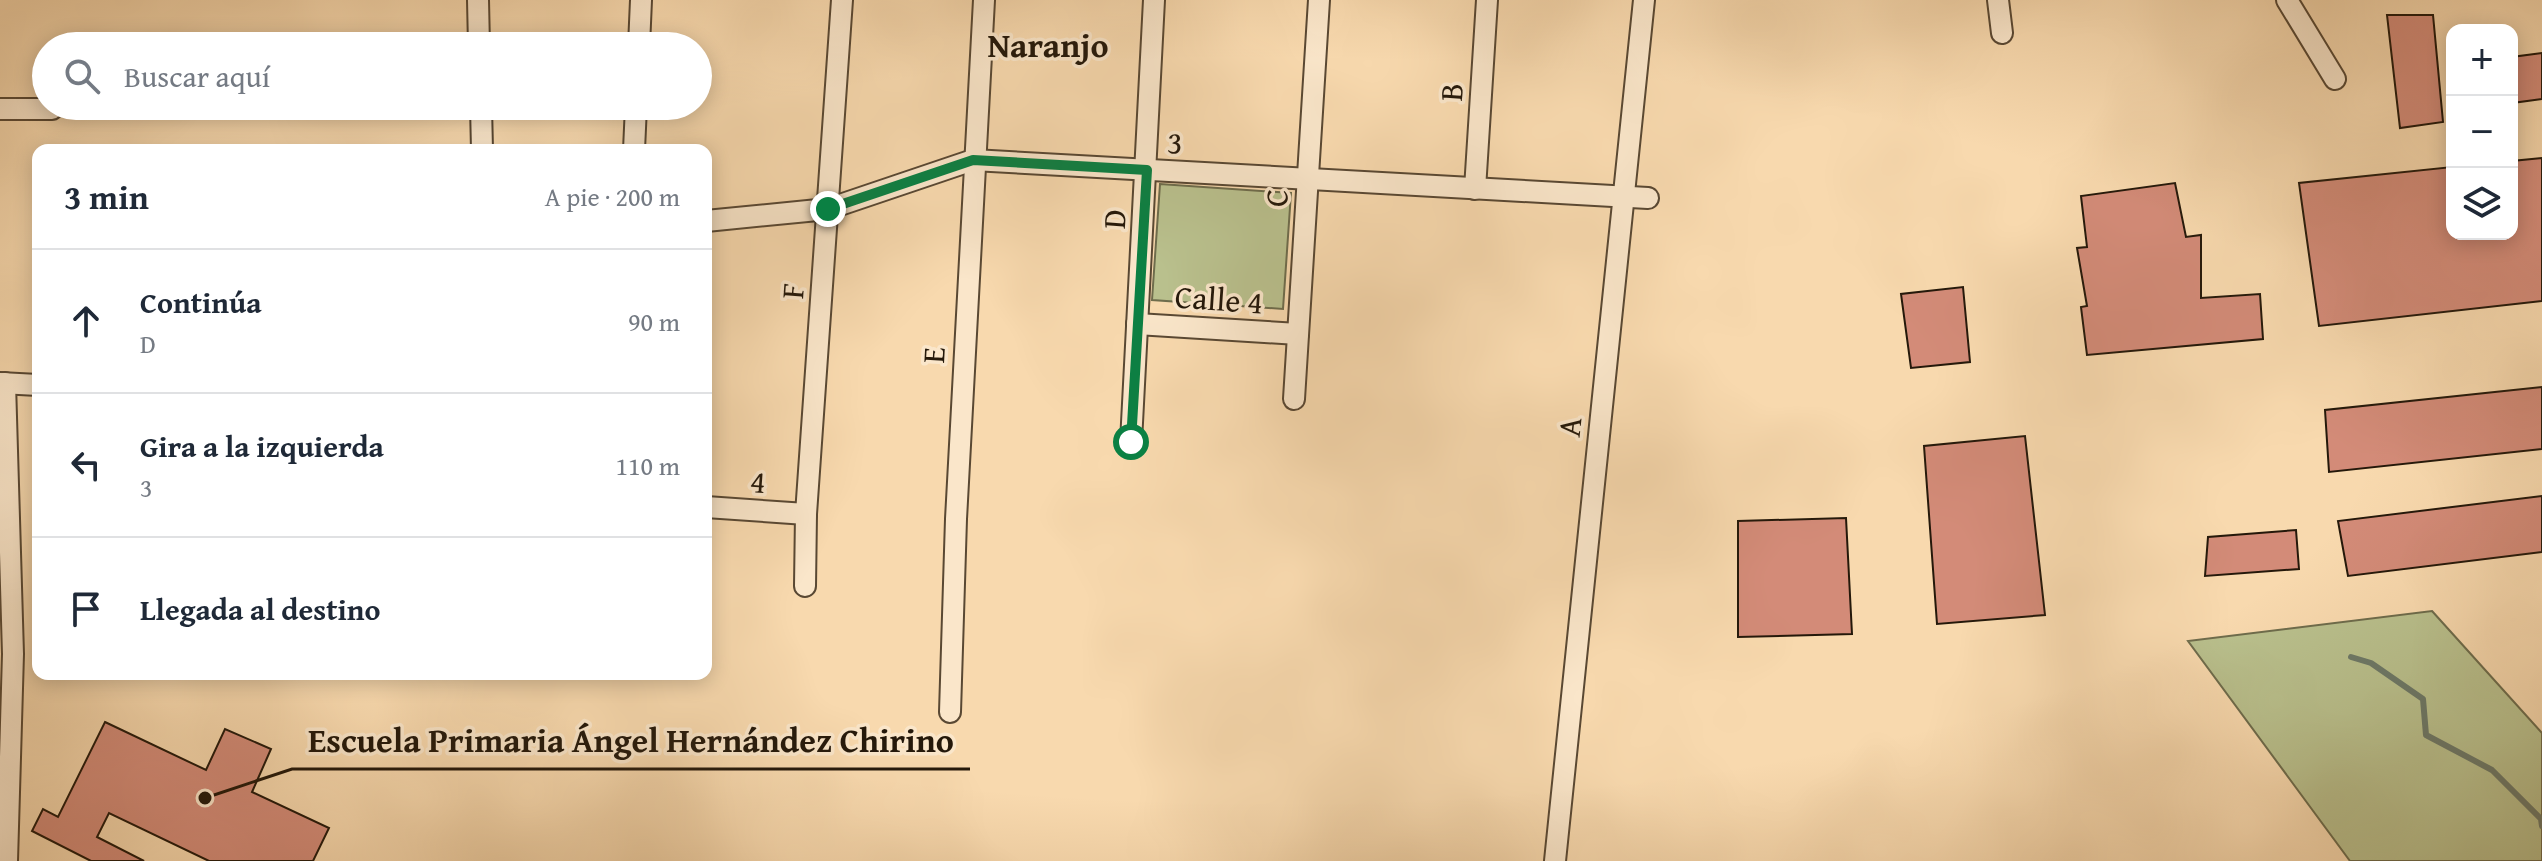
<!DOCTYPE html>
<html lang="es">
<head>
<meta charset="utf-8">
<style>
  body { margin:0; font-family:"Gentium Book Plus",serif; background:#f2f2f3; color:#1f2937 }
  .controls { position:absolute; right:24px; top:24px; display:grid; overflow:hidden; border-radius:16px; box-shadow:0 4px 20px #0003 }
  .controls button { width:72px; height:72px; display:grid; place-items:center; padding:0; border:0; border-bottom:2px solid #e0e1e3; background:#fff; color:#1f2937; font:40px sans-serif }
  .stop { position:absolute; width:24px; height:24px; margin:-18px; border:6px solid #0b8043; border-radius:50%; background:#fff }
  .stop.end { background:#0b8043; border-color:#fff; box-shadow:0 2px 8px #0008 }
  .list { margin:0; padding:0; list-style:none }
  h2 { display:flex; justify-content:space-between; align-items:center; height:104px; margin:0; padding:0 32px; font-size:34px }
  h2 small { font-size:26px; font-weight:400; color:#747a83 }
  .list li { display:grid; grid-template-columns:52px 1fr auto; gap:24px; align-items:center; box-sizing:border-box; height:144px; padding:0 32px; border-top:2px solid #e0e1e3 }
  .list b { display:block; font-size:30px; white-space:nowrap }
  .list p { margin:0; font-size:26px; white-space:nowrap; color:#747a83 }
  .list em { font-size:26px; font-style:normal; color:#747a83 }
  .icon { flex:none; width:44px; height:44px; fill:none; stroke:currentColor; stroke-width:2; stroke-linecap:round; stroke-linejoin:round }
  .map { position:relative; flex:none; width:2542px; height:861px; overflow:hidden }
  .search { position:absolute; background:#fff; box-shadow:0 4px 20px #0003; left:32px; top:32px; width:680px; height:88px; display:flex; align-items:center; gap:20px; box-sizing:border-box; padding:0 28px; border-radius:44px; color:#747a83; font-size:30px }
  .panel { position:absolute; background:#fff; box-shadow:0 4px 20px #0003; left:32px; top:144px; width:680px; height:536px; border-radius:16px }
  .map>svg:first-child { display:block }
</style>
</head>
<body>
<div class="map">
<svg width="2542" height="861" viewBox="0 0 2542 861">
  <rect width="100%" height="100%" fill="#f8d9ae"/>
  <filter id="stains"><feTurbulence type="fractalNoise" baseFrequency=".0025" numOctaves="4"/><feColorMatrix values="0 0 0 0 .2 0 0 0 0 .09 0 0 0 0 .02 0 0 0 .5 -.17"/></filter>
  <radialGradient id="worn" r=".72"><stop offset=".6" stop-color="#630" stop-opacity="0"/><stop offset="1" stop-color="#630" stop-opacity=".3"/></radialGradient>
  <g fill="#b9c08d" stroke="#6e6c4c" stroke-width="2">
    <path d="M1160,184L1291,193L1283,309L1152,300Z"/>
    <path d="M2432,611L2542,733V861H2350L2188,641Z"/>
  </g>
  <g fill="none" stroke-linecap="round" stroke-linejoin="round">
    <path stroke="#6d7968" stroke-width="6" d="M2351,657L2371,663L2423,699L2426,735L2492,770L2541,819L2542,826"/>
  </g>
  <g fill="#d38b78" stroke="#24180a" stroke-width="2">
    <path d="M2387,15H2433L2443,122L2400,128Z"/>
    <path d="M2542,53V99L2512,103V57Z"/>
    <path d="M2542,158V301L2319,326L2299,183L2452,167V234H2512V161Z"/>
    <path d="M2175,183L2186,237L2201,235V298L2260,294L2263,339L2087,355L2081,307L2087,306L2077,248L2087,247L2081,196Z"/>
    <path d="M1963,287L1970,362L1911,368L1901,294Z"/>
    <path d="M2542,387V449L2329,472L2325,410Z"/>
    <path d="M2025,436L2045,615L1937,624L1924,446Z"/>
    <path d="M2542,496V552L2348,576L2338,521Z"/>
    <path d="M1846,518L1852,634L1738,637V521Z"/>
    <path d="M2296,530L2299,569L2205,576L2208,537Z"/>
    <path d="M105,722L206,770L225,729L271,749L252,792L329,828L313,861H209L109,813L97,837L144,861H91L32,831L43,809L58,817Z"/>
  </g>
  <g fill="none" stroke-linecap="round" stroke-linejoin="round">
    <defs>
      <g id="street">
        <path d="M478,0L479,46"/>
        <path d="M1998,0L2002,33"/>
        <path d="M2287,0L2335,79"/>
        <path d="M639,46L641,0"/>
        <path d="M481,106L482,150"/>
        <path d="M0,109H52"/>
        <path d="M634,150L636,106"/>
        <path d="M1475,189L1487,0"/>
        <path d="M706,221L828,209L973,160L1648,198"/>
        <path d="M1137,324L1298,334"/>
        <path d="M0,383L38,385"/>
        <path d="M5,383L13,654L7,861"/>
        <path d="M1294,399L1319,0"/>
        <path d="M1131,442L1154,0"/>
        <path d="M706,507L806,514"/>
        <path d="M805,586L806,514L842,0"/>
        <path d="M950,712L956,519L984,0"/>
        <path d="M1555,861L1644,0"/>
      </g>
    </defs>
    <use href="#street" stroke="#594833" stroke-width="24"/>
    <use href="#street" stroke="#fae6ca" stroke-width="20"/>
  </g>
  <g fill="none" stroke-linecap="round" stroke-linejoin="round">
    <path stroke="#0b8043" stroke-width="10" d="M828,209L973,160L1147,170L1131,442"/>
  </g>
  <g text-anchor="middle" dominant-baseline="central" stroke-width="7" stroke-linejoin="round" paint-order="stroke">
    <g font-size="32" fill="#24180a" stroke="#fae6ca">
      <text transform="translate(1451 92) rotate(-86)">B</text>
      <text transform="translate(1175 142) rotate(3)">3</text>
      <text transform="translate(1276 198) rotate(-86)">C</text>
      <text transform="translate(1114 219) rotate(-86)">D</text>
      <text transform="translate(792 291) rotate(-86)">F</text>
      <text transform="translate(1219 299) rotate(4)">Calle 4</text>
      <text transform="translate(933 355) rotate(-87)">E</text>
      <text transform="translate(1569 427) rotate(-84)">A</text>
      <text transform="translate(758 481) rotate(4)">4</text>
    </g>
    <g font-size="34" font-weight="bold" fill="#24180a" stroke="#fae6ca">
      <text x="1048" y="44">Naranjo</text>
    </g>
  </g>
  <path fill="none" stroke="#24180a" stroke-width="3" d="M205 798L292 769H970"/>
  <circle fill="#24180a" stroke="#fae6ca" stroke-width="3" cx="205" cy="798" r="8"/>
  <g font-size="34" text-anchor="middle" font-weight="bold" fill="#24180a" stroke="#fae6ca" stroke-width="7" stroke-linejoin="round" paint-order="stroke">
    <text x="631" y="752">Escuela Primaria Ángel Hernández Chirino</text>
  </g>
  <rect width="100%" height="100%" filter="url(#stains)"/>
  <rect width="100%" height="100%" fill="url(#worn)"/>
</svg>
<div class="controls">
<button>+</button>
<button>−</button>
<button><svg class="icon" aria-label="layers" viewBox="0 0 24 24"><path d="M12 4l9 5-9 5-9-5zM3 14l9 5 9-5"/></svg></button>
</div>
<div class="stop" style="left:1131px;top:442px"></div>
<div class="stop end" style="left:828px;top:209px"></div>
<div class="search"><svg class="icon" aria-label="search" viewBox="0 0 24 24"><circle cx="10" cy="10" r="6"/><path d="M15 15l6 6"/></svg>Buscar aquí</div>
<section class="panel">
<h2>3 min<small>A pie · 200 m</small></h2>
<ul class="list">
<li><svg class="icon" aria-label="ahead" viewBox="0 0 24 24"><path d="M12 20V5M6 11l6-6 6 6"/></svg><div><b>Continúa</b><p>D</p></div><em>90 m</em></li>
<li><svg class="icon" aria-label="left" viewBox="0 0 24 24"><path d="M17 20v-9H6M10 6l-5 5 5 5"/></svg><div><b>Gira a la izquierda</b><p>3</p></div><em>110 m</em></li>
<li><svg class="icon" aria-label="arrive" viewBox="0 0 24 24"><path d="M6 21V4h12l-3 4 3 4H6"/></svg><div><b>Llegada al destino</b></div></li>
</ul>
</section>
</div>
</body>
</html>
